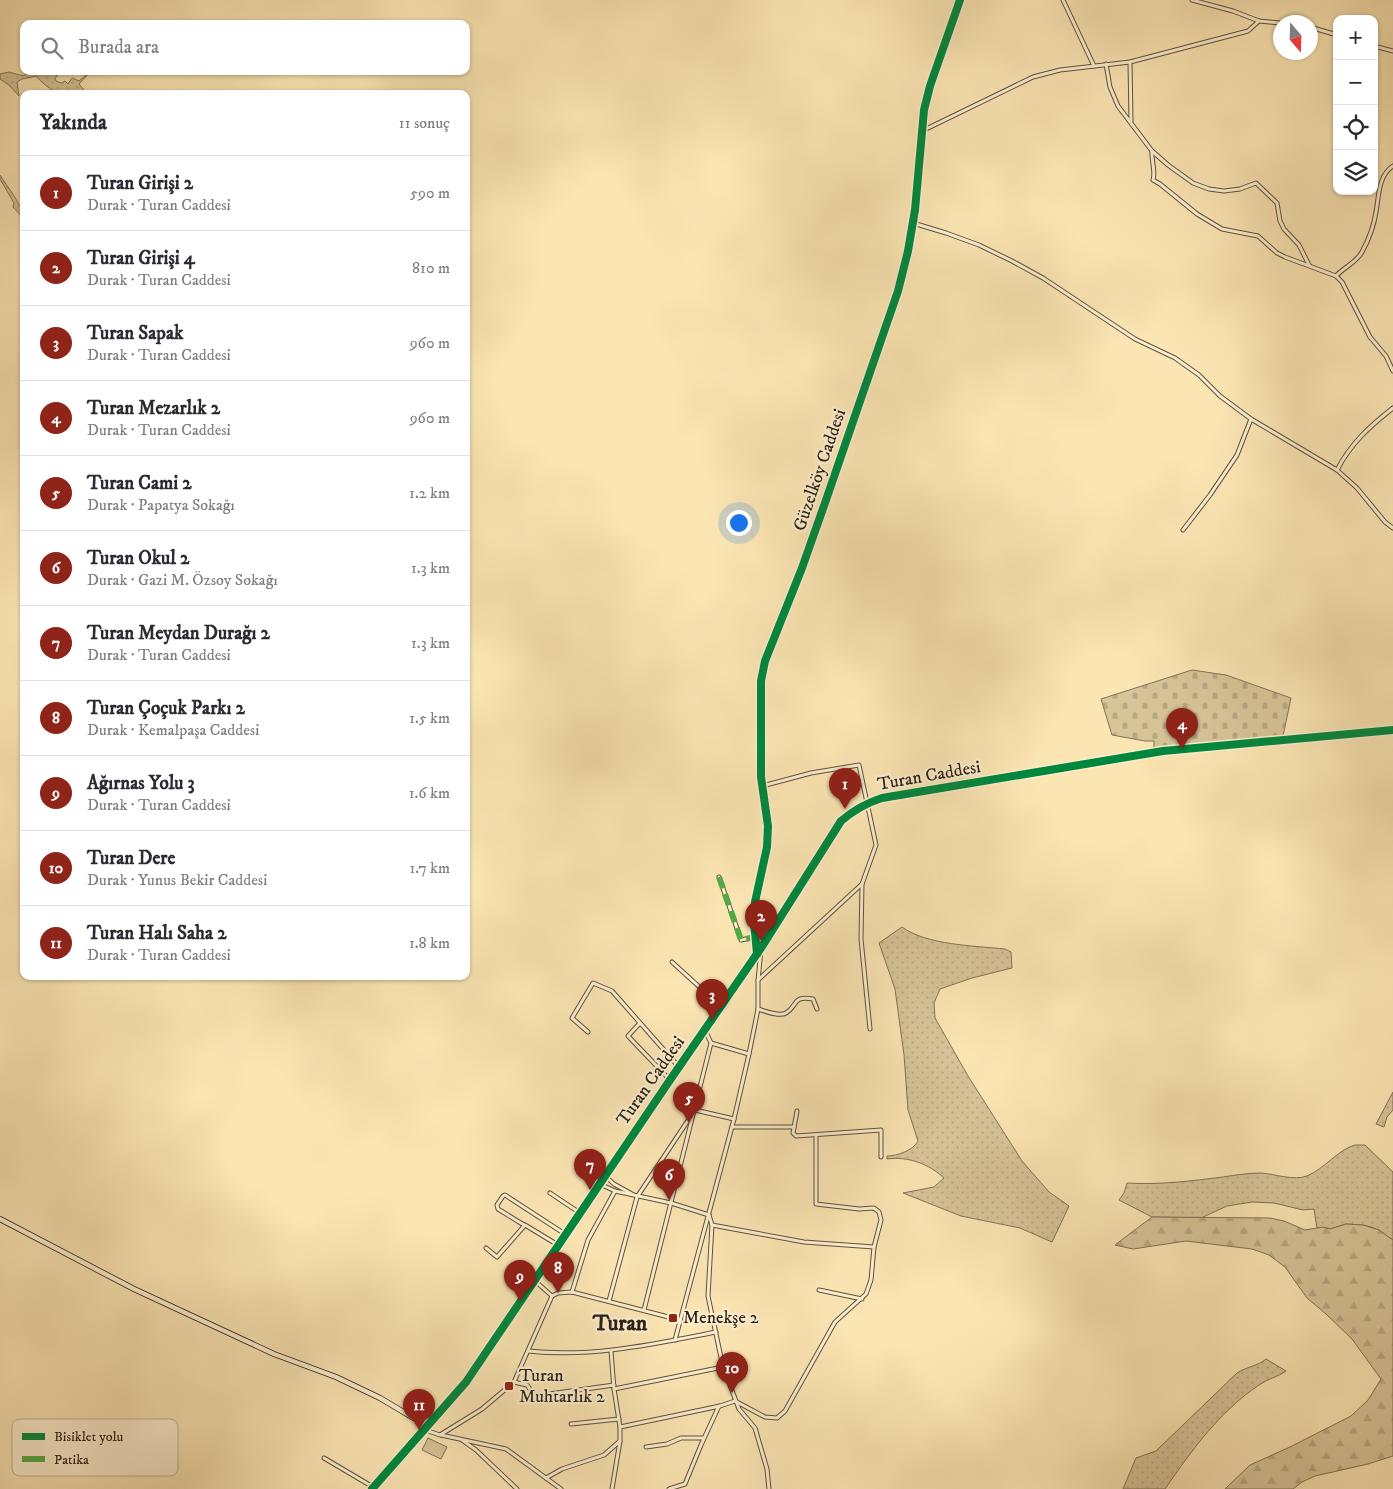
<!DOCTYPE html>
<html lang="tr">
<head>
<meta charset="utf-8">
<style>
  body { margin:0; font-family:"IM FELL DW Pica",serif; background:#f7f7f7; color:#2b2b33 }
  .controls { position:absolute; right:15px; top:15px; display:grid; overflow:hidden; border-radius:10px; box-shadow:0 1px 4px #0004 }
  .controls button { width:45px; height:45px; display:grid; place-items:center; padding:0; border:0; border-bottom:1px solid #e1e1e2; background:#fff; color:#2b2b33; font:25px sans-serif }
  .compass { position:absolute; left:1273px; top:15px; width:45px; height:45px; border-radius:50%; background:#fff; box-shadow:0 1px 4px #0004; rotate:161deg }
  .you { position:absolute; left:738px; top:522px; width:18px; height:18px; margin:-12px; border:4px solid #fff; border-radius:50%; background:#1a73e8; box-shadow:0 0 0 8px #1a73e833 }
  .badge { display:grid; place-items:center; width:32px; height:32px; border-radius:50%; background:#8f2418; color:#fff; font-size:16px; font-weight:700 }
  .pin { position:absolute; translate:-50% -41px; filter:drop-shadow(0 1px 2px #0008) }
  .pin::after { content:''; position:absolute; top:26px; width:18px; height:15px; background:inherit; clip-path:polygon(0 0,100% 0,50% 100%) }
  .list { margin:0; padding:0; list-style:none }
  h2 { display:flex; justify-content:space-between; align-items:center; height:65px; margin:0; padding:0 20px; font-size:21px }
  h2 small { font-size:16px; font-weight:400; color:#7c7c81 }
  .list li { display:grid; grid-template-columns:32px 1fr auto; gap:15px; align-items:center; box-sizing:border-box; height:75px; padding:0 20px; border-top:1px solid #e1e1e2 }
  .list b { display:block; font-size:19px; white-space:nowrap }
  .list p { margin:0; font-size:16px; white-space:nowrap; color:#7c7c81 }
  .list em { font-size:16px; font-style:normal; color:#7c7c81 }
  .icon { flex:none; width:28px; height:28px; fill:none; stroke:currentColor; stroke-width:2; stroke-linecap:round; stroke-linejoin:round }
  .map { position:relative; flex:none; width:1393px; height:1489px; overflow:hidden }
  .search { position:absolute; background:#fff; box-shadow:0 1px 4px #0004; left:20px; top:20px; width:450px; height:55px; display:flex; align-items:center; gap:12px; box-sizing:border-box; padding:0 18px; border-radius:10px; color:#7c7c81; font-size:19px }
  .panel { position:absolute; background:#fff; box-shadow:0 1px 4px #0004; left:20px; top:90px; width:450px; height:890px; border-radius:10px }
  .map>svg:first-child { display:block }
</style>
</head>
<body>
<div class="map">
<svg width="1393" height="1489" viewBox="0 0 1393 1489">
  <defs>
    <pattern id="grass-dots" width="8" height="8" patternUnits="userSpaceOnUse" patternTransform="scale(1.25)"><rect width="8" height="8" fill="#d7c498"/><path d="M2 2h.1M6 6h.1" fill="none" stroke="#b9a882" stroke-width="1.8" stroke-linecap="round"/></pattern>
    <pattern id="forest-firs" width="22" height="20" patternUnits="userSpaceOnUse" patternTransform="scale(1.25)"><rect width="22" height="20" fill="#d7c498"/><path d="M5 1l3.5 6h-7zM16 11l3.5 6h-7z" fill="#b9a882"/></pattern>
    <pattern id="cemetery-stones" width="16" height="16" patternUnits="userSpaceOnUse" patternTransform="scale(1.25)"><rect width="16" height="16" fill="#d7c498"/><path d="M2 7V4a2 2 0 0 1 4 0v3zM10 15v-3a2 2 0 0 1 4 0v3z" fill="#b9a882"/></pattern>
  </defs>
  <rect width="100%" height="100%" fill="#fbe5b3"/>
  <filter id="stains"><feTurbulence type="fractalNoise" baseFrequency=".004" numOctaves="4"/><feColorMatrix values="0 0 0 0 .2 0 0 0 0 .09 0 0 0 0 .02 0 0 0 .5 -.17"/></filter>
  <radialGradient id="worn" r=".72"><stop offset=".6" stop-color="#630" stop-opacity="0"/><stop offset="1" stop-color="#630" stop-opacity=".3"/></radialGradient>
  <g fill="url(#grass-dots)" stroke="#807258">
    <path d="M30,71H59L55,79L56,81L61,83L65,81L68,84L72,78L79,81L91,71L79,84L87,94H74L72,91C60,99 44,85 36,76L22,79L17,82L19,96L9,85L0,79V74L9,72L23,76Z"/>
    <path d="M0,175C4,182 10,189 14,196C18,201 18,206 24,211V226L22,217L13,207L14,203L0,179Z"/>
    <path d="M902,927C926,945 976,946 1005,949L1011,952L1012,968L972,978L940,989L934,1003L935,1018L968,1076L1022,1161L1049,1192L1069,1206L1052,1242L1020,1228L961,1216L903,1193L934,1187L944,1178C929,1164 908,1156 887,1159V1156C897,1156 914,1150 918,1141L908,1110L904,1055L895,989L879,943Z"/>
    <path d="M1393,1092V1110L1387,1117L1384,1127L1376,1124Z"/>
    <path d="M1355,1145H1365L1393,1172V1240L1374,1228L1363,1225L1346,1224L1330,1229L1317,1228L1314,1209L1303,1210L1274,1203L1252,1202L1227,1206L1201,1218L1152,1217L1119,1200L1124,1193L1127,1183C1159,1185 1191,1181 1223,1177C1236,1175 1248,1173 1261,1173C1275,1174 1294,1181 1307,1176C1324,1169 1339,1149 1355,1145Z"/>
    <path d="M1266,1359L1286,1371C1278,1377 1267,1379 1259,1385C1219,1412 1192,1450 1165,1489H1123L1136,1458L1156,1451L1237,1373C1246,1367 1258,1366 1266,1359Z"/>
  </g>
  <path fill="url(#forest-firs)" stroke="#807258" d="M1152,1217L1270,1218L1284,1221L1305,1230L1323,1227L1330,1229L1346,1224L1363,1225L1379,1230L1393,1240V1456L1368,1464L1315,1476L1302,1482L1293,1489H1225L1250,1465L1290,1447L1351,1416L1368,1400L1381,1379L1352,1339L1326,1314L1307,1298L1285,1267L1269,1255L1252,1249L1186,1241L1133,1249L1115,1245Z"/>
  <path fill="url(#cemetery-stones)" stroke="#807258" d="M1192,670L1226,675L1291,698L1283,736L1154,749V741H1145L1112,735L1101,699Z"/>
  <path fill="#d7c498" stroke="#807258" d="M428,1438L447,1447L441,1459L422,1450Z"/>
  <g fill="none" stroke-linecap="round" stroke-linejoin="round">
    <defs>
      <g id="street">
        <path d="M1063,0L1094,66"/>
        <path d="M1192,0L1233,11L1259,21L1280,23"/>
        <path d="M1310,27L1337,35"/>
        <path d="M1374,46L1393,51"/>
        <path d="M1130,62L1131,121"/>
        <path d="M1106,64L1110,87L1118,106L1152,151L1168,165L1193,183L1209,189L1224,191L1240,189L1256,183L1277,203L1280,221L1284,229L1299,245L1309,265"/>
        <path d="M922,131L1033,77L1060,70L1130,62L1248,31L1259,21"/>
        <path d="M1152,151C1151,161 1156,171 1153,180L1160,184L1197,214L1222,229L1258,236L1277,253L1285,257L1336,276L1342,282L1370,337L1386,356L1393,371"/>
        <path d="M913,223L946,233L979,245L1012,261L1043,278L1135,339L1175,358L1199,375L1220,396L1251,419L1337,470L1357,488L1385,522L1393,528"/>
        <path d="M1336,276C1344,267 1356,263 1362,252C1368,241 1374,225 1376,212C1379,196 1378,176 1393,166"/>
        <path d="M1337,470C1351,443 1370,426 1393,408"/>
        <path d="M1183,530L1210,495L1237,455L1251,419"/>
        <path d="M719,877L741,940L755,937"/>
        <path d="M862,884L861,939L870,1029"/>
        <path d="M672,962L705,992L721,1004"/>
        <path d="M758,980L862,884L876,845L859,765L811,773L762,786"/>
        <path d="M758,1009C765,1011 779,1017 786,1013C798,1006 792,995 813,999L817,1009"/>
        <path d="M640,1023L628,1036L670,1080"/>
        <path d="M588,1032L572,1018L593,983L612,991L679,1067"/>
        <path d="M711,1043L749,1054"/>
        <path d="M797,1111L793,1133L796,1136L881,1130V1157"/>
        <path d="M732,1127H794"/>
        <path d="M605,1176L614,1184L632,1194"/>
        <path d="M600,1184L615,1191L671,1203L709,1215"/>
        <path d="M550,1193L580,1213"/>
        <path d="M709,1215L712,1225L708,1296L723,1367L739,1409L755,1428L767,1469L769,1489"/>
        <path d="M524,1225L498,1209L497,1205L503,1196L505,1195L565,1234"/>
        <path d="M712,1225L804,1242L874,1247"/>
        <path d="M486,1248L497,1257L525,1225L558,1245"/>
        <path d="M534,1280L552,1296"/>
        <path d="M819,1290L862,1299"/>
        <path d="M572,1292L588,1240L615,1191"/>
        <path d="M552,1296L558,1293L572,1292L680,1320"/>
        <path d="M609,1301L637,1197L695,1110L734,1119"/>
        <path d="M644,1310L711,1043L705,1030"/>
        <path d="M675,1340L734,1119L749,1054L758,1009V981L761,949"/>
        <path d="M528,1351C592,1358 654,1344 716,1332"/>
        <path d="M611,1351L614,1389L620,1427V1441L612,1489"/>
        <path d="M514,1382L527,1385L535,1396L614,1385"/>
        <path d="M614,1389L723,1367"/>
        <path d="M571,1424L619,1419"/>
        <path d="M620,1427L720,1406L735,1401L765,1417L777,1418L785,1411L835,1322L866,1294L871,1280L874,1247L881,1220L879,1212L874,1208L859,1209L816,1204V1135"/>
        <path d="M425,1430L440,1435L482,1409L514,1382L552,1296"/>
        <path d="M441,1435L506,1449L561,1489"/>
        <path d="M462,1440L476,1450L517,1489"/>
        <path d="M646,1447L667,1444L681,1438H703"/>
        <path d="M324,1458L373,1487"/>
        <path d="M546,1478L562,1469L604,1455L620,1441"/>
        <path d="M669,1489L685,1484L701,1445L719,1406"/>
      </g>
      <g id="secondary">
        <path d="M757,954L754,921L755,902L767,847L768,826L761,777V681L765,661L802,568L826,500L898,291L908,251L915,210L924,110L930,86L960,0"/>
        <path d="M0,1219L134,1289L274,1354L336,1377L380,1398L427,1426"/>
        <path d="M372,1489L466,1382L670,1080L761,948L841,821C854,810 866,803 882,798L1163,751L1393,730"/>
      </g>
    </defs>
    <use href="#street" stroke="#5e513e" stroke-width="5"/>
    <use href="#secondary" stroke="#2a2017" stroke-width="6"/>
    <use href="#street" stroke="#fceece" stroke-width="3"/>
    <use href="#secondary" stroke="#fceece" stroke-width="4.5"/>
    <path stroke="#53aa42" stroke-width="6" stroke-dasharray="12 6" stroke-linecap="butt" d="M719,877L741,940L755,937"/>
    <defs>
      <g id="cycleway">
        <path d="M757,954L754,921L755,902L767,847L768,826L761,777V681L765,661L802,568L826,500L898,291L908,251L915,210L924,110L930,86L960,0"/>
        <path d="M372,1489L466,1382L670,1080L761,948L841,821C854,810 866,803 882,798L1163,751L1393,730"/>
      </g>
    </defs>
    <use href="#cycleway" stroke="#fceece" stroke-width="11"/>
    <use href="#cycleway" stroke="#00873e" stroke-width="8"/>
  </g>
  <g fill="#8f2418" stroke="#fceece" stroke-width="2">
    <rect x="668" y="1313" width="10" height="10" rx="2.5"/>
    <rect x="504" y="1381" width="10" height="10" rx="2.5"/>
  </g>
  <g text-anchor="middle" dominant-baseline="central" stroke-width="4.5" stroke-linejoin="round" paint-order="stroke">
    <g font-size="18" fill="#2a2017" stroke="#fceece">
      <text transform="translate(820 470) rotate(-71)">Güzelköy Caddesi</text>
      <text transform="translate(929 776) rotate(-10)">Turan Caddesi</text>
      <text transform="translate(651 1081) rotate(-55)">Turan Caddesi</text>
    </g>
    <g font-size="18" fill="#2a2017" stroke="#fceece" text-anchor="start">
      <text x="683" y="1318">Menekşe 2</text>
      <text x="519" y="1376">Turan<tspan x="519" dy="21">Muhtarlık 2</tspan></text>
    </g>
    <g font-size="22" font-weight="bold" fill="#2a2017" stroke="#fceece">
      <text x="620" y="1323">Turan</text>
    </g>
  </g>
  <rect x="12" y="1419" width="166" height="57" rx="8" fill="#fceece" stroke="#bdb097" stroke-width="1"/>
  <rect x="22" y="1433" width="23" height="7" fill="#00873e"/>
  <rect x="22" y="1456" width="23" height="6" fill="#53aa42"/>
  <g font-size="14" fill="#2a2017">
    <text x="54" y="1441">Bisiklet yolu</text>
    <text x="54" y="1464">Patika</text>
  </g>
  <rect width="100%" height="100%" filter="url(#stains)"/>
  <rect width="100%" height="100%" fill="url(#worn)"/>
</svg>
<div class="controls">
<button>+</button>
<button>−</button>
<button><svg class="icon" aria-label="locate" viewBox="0 0 24 24"><circle cx="12" cy="12" r="6"/><path d="M12 2v4M12 18v4M2 12h4M18 12h4"/></svg></button>
<button><svg class="icon" aria-label="layers" viewBox="0 0 24 24"><path d="M12 4l9 5-9 5-9-5zM3 14l9 5 9-5"/></svg></button>
</div>
<svg class="compass" viewBox="-18 -18 36 36"><path d="M0-13l5 13h-10z" fill="#e53935"/><path d="M0 13l5-13h-10z" fill="#7c7c81"/></svg>
<div class="you"></div>
<div class="pin badge" style="left:845px;top:809px">1</div>
<div class="pin badge" style="left:761px;top:941px">2</div>
<div class="pin badge" style="left:712px;top:1020px">3</div>
<div class="pin badge" style="left:1182px;top:749px">4</div>
<div class="pin badge" style="left:689px;top:1123px">5</div>
<div class="pin badge" style="left:669px;top:1200px">6</div>
<div class="pin badge" style="left:590px;top:1190px">7</div>
<div class="pin badge" style="left:558px;top:1293px">8</div>
<div class="pin badge" style="left:520px;top:1301px">9</div>
<div class="pin badge" style="left:732px;top:1393px">10</div>
<div class="pin badge" style="left:419px;top:1430px">11</div>
<div class="search"><svg class="icon" aria-label="search" viewBox="0 0 24 24"><circle cx="10" cy="10" r="6"/><path d="M15 15l6 6"/></svg>Burada ara</div>
<section class="panel">
<h2>Yakında<small>11 sonuç</small></h2>
<ul class="list">
<li><span class="badge">1</span><div><b>Turan Girişi 2</b><p>Durak · Turan Caddesi</p></div><em>590 m</em></li>
<li><span class="badge">2</span><div><b>Turan Girişi 4</b><p>Durak · Turan Caddesi</p></div><em>810 m</em></li>
<li><span class="badge">3</span><div><b>Turan Sapak</b><p>Durak · Turan Caddesi</p></div><em>960 m</em></li>
<li><span class="badge">4</span><div><b>Turan Mezarlık 2</b><p>Durak · Turan Caddesi</p></div><em>960 m</em></li>
<li><span class="badge">5</span><div><b>Turan Cami 2</b><p>Durak · Papatya Sokağı</p></div><em>1.2 km</em></li>
<li><span class="badge">6</span><div><b>Turan Okul 2</b><p>Durak · Gazi M. Özsoy Sokağı</p></div><em>1.3 km</em></li>
<li><span class="badge">7</span><div><b>Turan Meydan Durağı 2</b><p>Durak · Turan Caddesi</p></div><em>1.3 km</em></li>
<li><span class="badge">8</span><div><b>Turan Çoçuk Parkı 2</b><p>Durak · Kemalpaşa Caddesi</p></div><em>1.5 km</em></li>
<li><span class="badge">9</span><div><b>Ağırnas Yolu 3</b><p>Durak · Turan Caddesi</p></div><em>1.6 km</em></li>
<li><span class="badge">10</span><div><b>Turan Dere</b><p>Durak · Yunus Bekir Caddesi</p></div><em>1.7 km</em></li>
<li><span class="badge">11</span><div><b>Turan Halı Saha 2</b><p>Durak · Turan Caddesi</p></div><em>1.8 km</em></li>
</ul>
</section>
</div>
</body>
</html>
